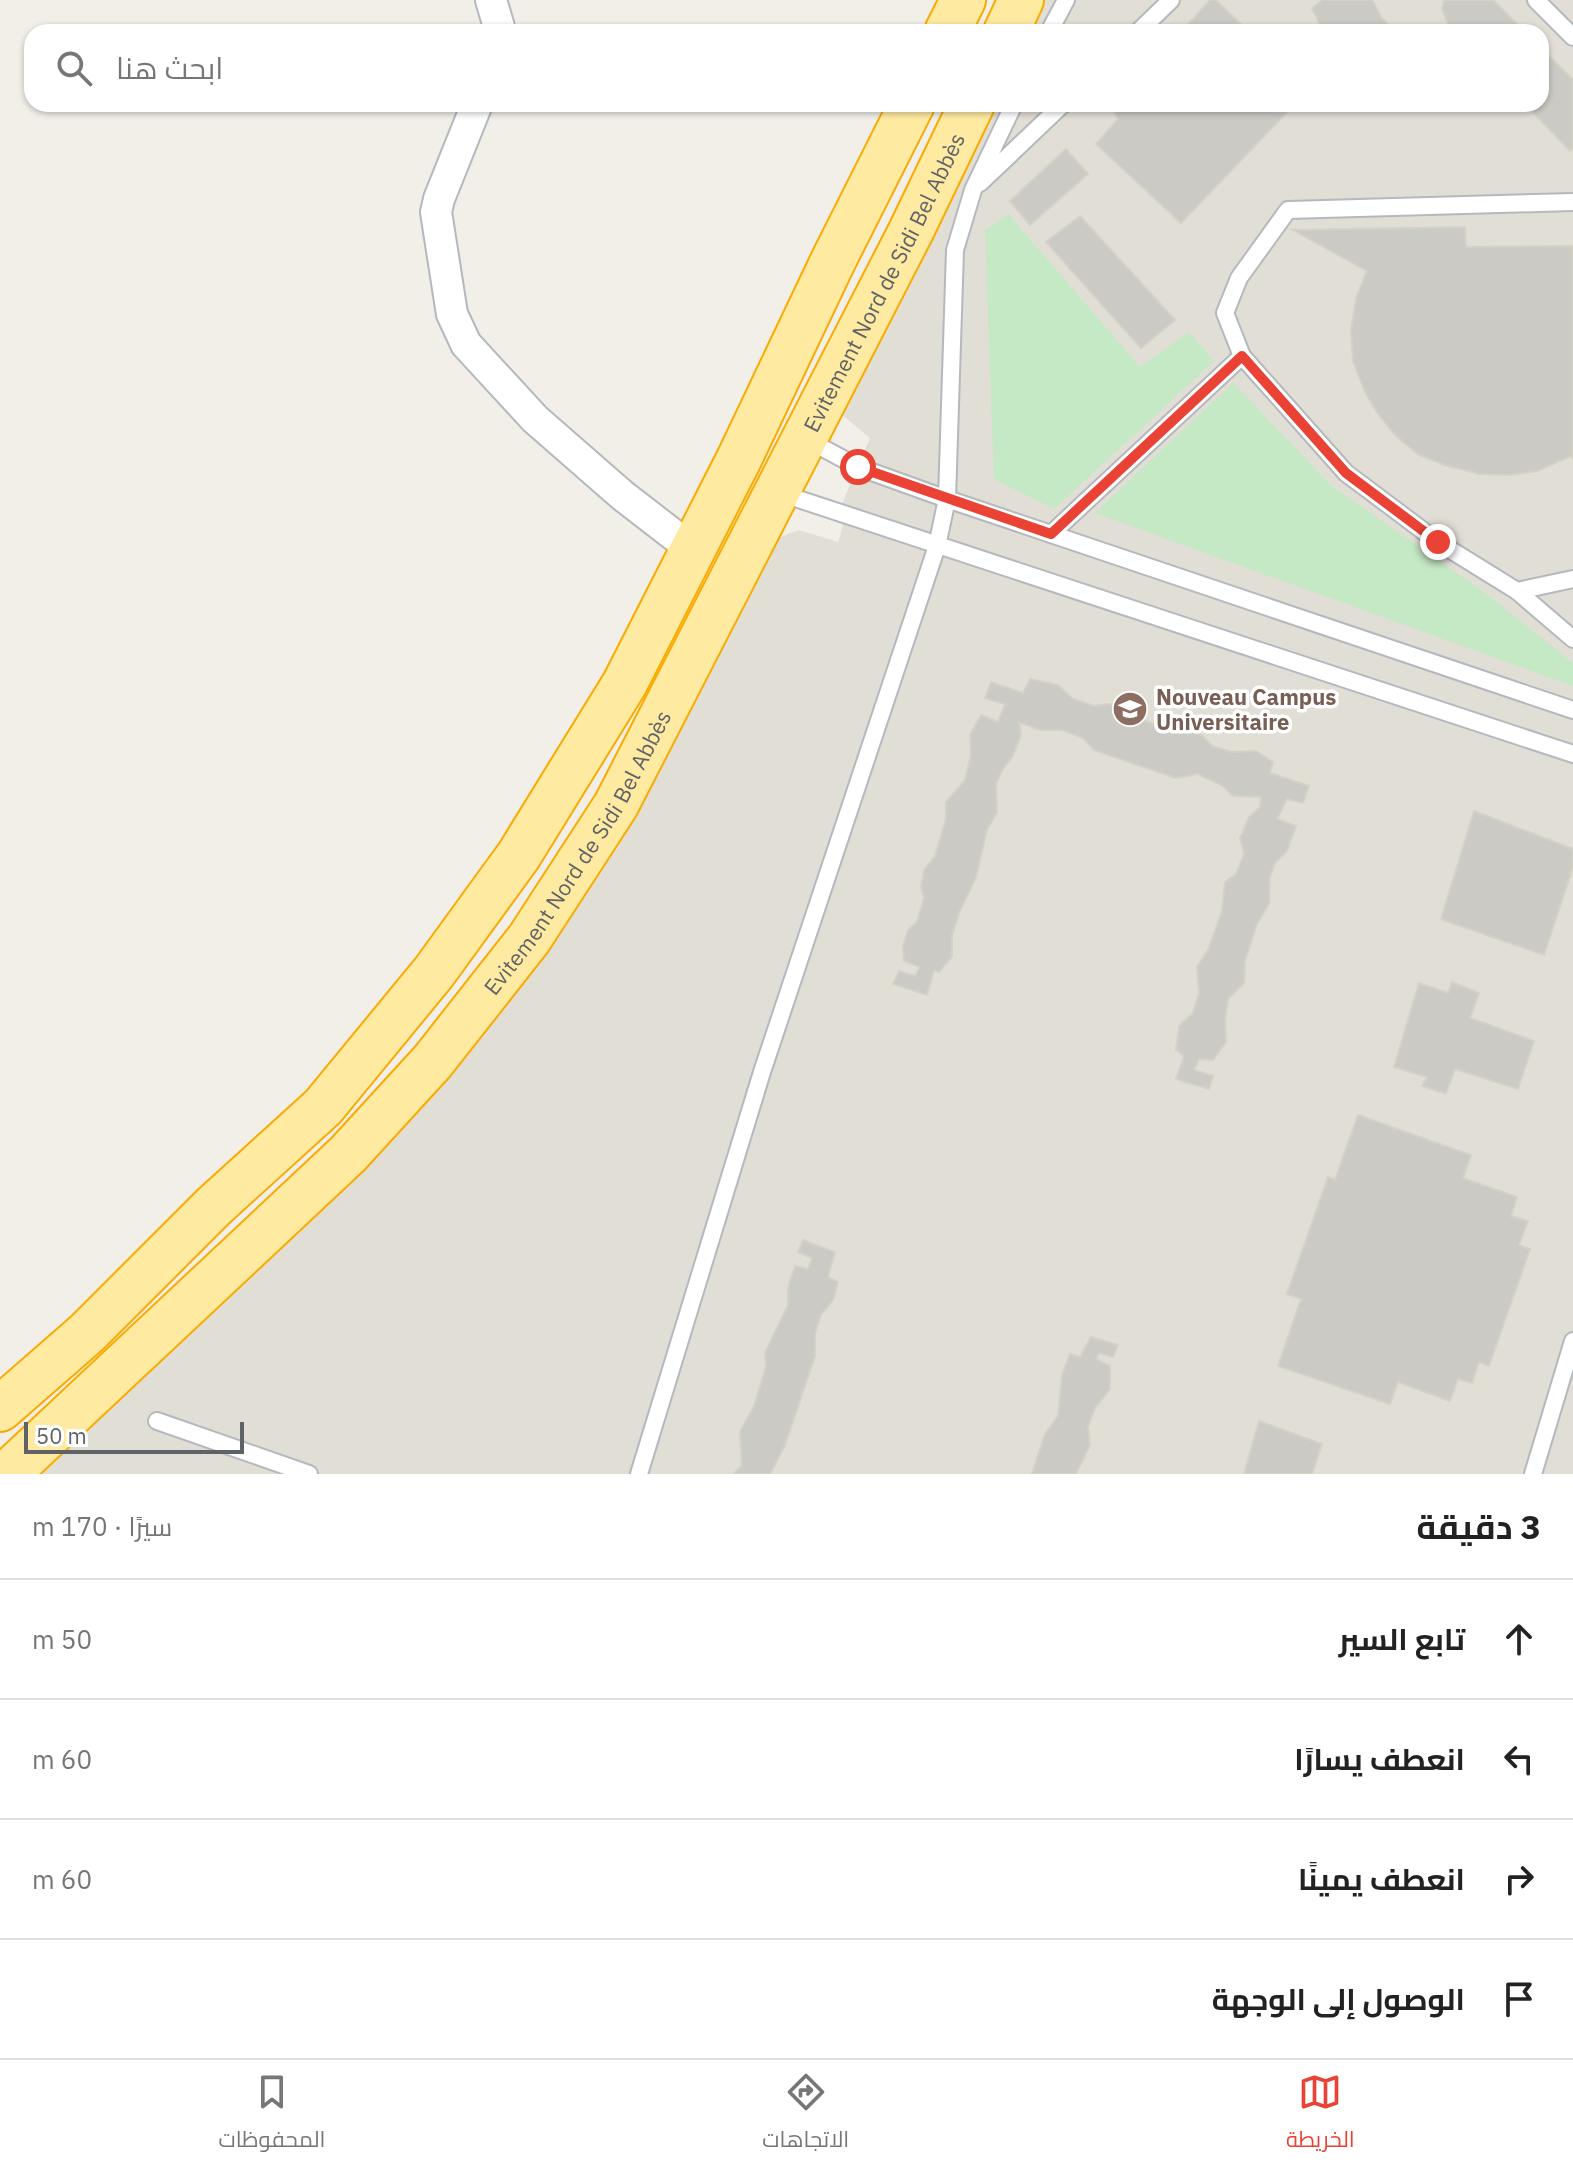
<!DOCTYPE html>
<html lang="ar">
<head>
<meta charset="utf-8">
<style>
  body { margin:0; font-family:"IBM Plex Sans",Cairo,sans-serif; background:#f6f6f6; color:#222; direction:rtl }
  .scale { position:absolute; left:24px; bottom:20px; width:220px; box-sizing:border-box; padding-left:8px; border:4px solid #5f6368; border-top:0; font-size:22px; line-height:28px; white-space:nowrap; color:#5f6368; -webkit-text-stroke:6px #fff; paint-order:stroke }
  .stop { position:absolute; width:24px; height:24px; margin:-18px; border:6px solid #ea4335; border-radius:50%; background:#fff }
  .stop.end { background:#ea4335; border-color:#fff; box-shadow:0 2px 8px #0008 }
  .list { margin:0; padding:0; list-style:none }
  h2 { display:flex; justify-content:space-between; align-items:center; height:104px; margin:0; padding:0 32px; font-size:34px }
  h2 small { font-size:26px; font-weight:400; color:#767676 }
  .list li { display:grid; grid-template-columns:52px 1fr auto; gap:24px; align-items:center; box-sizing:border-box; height:120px; padding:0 32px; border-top:2px solid #e0e0e0 }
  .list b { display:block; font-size:30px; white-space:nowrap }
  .list em { font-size:26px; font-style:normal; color:#767676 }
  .icon { flex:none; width:44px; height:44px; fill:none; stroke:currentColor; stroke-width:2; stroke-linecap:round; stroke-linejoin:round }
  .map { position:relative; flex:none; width:1573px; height:1474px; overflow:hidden; direction:ltr }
  .search { position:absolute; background:#fff; box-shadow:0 2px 6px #0004; left:24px; right:24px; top:24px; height:88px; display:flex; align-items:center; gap:20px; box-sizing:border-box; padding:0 28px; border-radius:24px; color:#767676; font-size:30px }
  .sheet { height:584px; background:#fff }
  nav { display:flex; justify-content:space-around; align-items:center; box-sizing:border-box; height:112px; border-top:2px solid #e0e0e0; background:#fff; font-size:22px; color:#767676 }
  nav a { display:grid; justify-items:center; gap:4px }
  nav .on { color:#ea4335 }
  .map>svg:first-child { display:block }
</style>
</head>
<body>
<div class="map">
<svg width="1573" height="1474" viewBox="0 0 1573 1474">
  <rect width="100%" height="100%" fill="#f1efe8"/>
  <path fill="#e1ded6" d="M1039,0H1573V1474H31L510,998L597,876L778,538L799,530L838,542L843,526L838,513L870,438L842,415L989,104H1541V32H1023Z"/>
  <g fill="#c5e8c5">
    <path d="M1008,214L1140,367L1189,332L1214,361L1054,509L994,479L985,230Z"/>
    <path d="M1233,383L1332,486L1488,595L1573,663V686L1095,513Z"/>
  </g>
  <g fill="#cccac5" stroke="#d6d1c6" stroke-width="2">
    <path d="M1210,0H1216L1249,32H1181Z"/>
    <path d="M1322,0H1372L1381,17L1395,32H1324L1312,9Z"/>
    <path d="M1444,0H1493L1525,32H1440L1448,24L1442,9Z"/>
    <path d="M1541,48L1573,80V148L1570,151L1525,104H1541Z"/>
    <path d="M1114,104H1295L1181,223L1096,144L1118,119L1111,107Z"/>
    <path d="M1066,149L1088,174L1030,225L1010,201Z"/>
    <path d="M1080,216L1175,320L1141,348L1046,242Z"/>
    <path d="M1465,227L1466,247L1573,246V459L1571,456L1537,471L1509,475L1480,474L1448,466L1419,455L1395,435L1378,414L1365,392L1353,361L1351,331L1356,298L1367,271L1293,230Z"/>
    <path d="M1030,679L1058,685L1072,698L1093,706L1110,704L1123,707L1134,717L1170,729L1184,727L1203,736L1212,746L1231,752L1256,751L1273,762L1270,773L1309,786L1303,803L1287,799L1277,819L1296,826L1287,851L1275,863L1270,877L1269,904L1257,924L1245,961L1244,983L1228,999L1225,1018L1226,1042L1213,1060L1199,1059L1194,1070L1213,1076L1209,1089L1176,1079L1184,1056L1176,1050L1179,1026L1193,1013L1199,993L1197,967L1208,950L1222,911L1225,882L1236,874L1244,854L1240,838L1249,817L1260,807L1261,797L1233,796L1223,786L1198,774L1176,778L1094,750L1083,738L1062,730H1040L1019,722L1021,734L1013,756L1003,769L996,784L997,812L987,830L976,877L959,913L952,935V957L939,972L934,970L927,995L893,984L899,971L915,976L920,967L904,961L903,946L908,930L917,922L924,898L921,887L924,870L935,856L946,819V802L965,780L971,754L970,735L981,715L998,722L1005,704L985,698L991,682L1023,693Z"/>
    <path d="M1474,811L1573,849V867L1544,955L1441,919Z"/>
    <path d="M1452,982L1479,993L1470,1018L1534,1041L1518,1089L1455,1069L1446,1094L1422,1086L1427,1077L1394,1067L1419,983L1448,993Z"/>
    <path d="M1358,1115L1471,1155L1463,1178L1517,1197L1511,1216L1528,1221L1519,1245L1530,1249L1489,1366L1479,1362L1472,1383L1458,1379L1450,1401L1398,1382L1390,1404L1278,1366L1301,1299L1287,1294L1328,1177L1335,1180Z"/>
    <path d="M803,1240L835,1252L828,1277L838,1282L833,1300L821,1315L815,1333V1356L785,1445L770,1474H734L742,1465L740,1432L754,1406L766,1367L765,1353L788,1305V1288L795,1266L808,1269L812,1258L798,1252Z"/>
    <path d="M1091,1337L1118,1345L1113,1357L1099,1353L1096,1359L1110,1366V1389L1095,1408L1088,1427L1090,1445L1076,1474H1032L1045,1434L1058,1416L1062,1376L1070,1354L1080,1357Z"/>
    <path d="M1259,1421L1322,1444L1312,1474H1244Z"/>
  </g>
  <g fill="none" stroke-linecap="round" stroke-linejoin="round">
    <defs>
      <g id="service">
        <path d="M1536,0L1573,37"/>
        <path d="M1049,32L1066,0"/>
        <path d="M1138,32L1171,0"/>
        <path d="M980,183L1063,104"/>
        <path d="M1573,202L1288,210L1239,278L1225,313L1242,356L1346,473L1438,542L1517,591L1573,579"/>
        <path d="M806,439L858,467L947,499L1573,710"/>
        <path d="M780,493L1573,754"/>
        <path d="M1051,534L1242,356"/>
        <path d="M1517,591L1573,639"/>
        <path d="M157,1421L309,1474"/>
        <path d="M639,1474L762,1072L937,546L947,499L955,250L973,190L1014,104"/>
        <path d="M1533,1474L1573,1341"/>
      </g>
      <g id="minor">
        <path d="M491,0L499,27L498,32"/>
        <path d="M477,104L439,199L436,212L452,314L466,344L535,419L622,495L693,550"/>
      </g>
      <g id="trunk">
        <path d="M947,32L963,0"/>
        <path d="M1006,32L1021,0"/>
        <path d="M0,1409L87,1333L214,1206L323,1107L434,972L519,855L625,683L739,459L833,261L912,104"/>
        <path id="s1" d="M7,1474L348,1154L433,1061L529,939L616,805L911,231L972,104"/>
      </g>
    </defs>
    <use href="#service" stroke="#b5b8bc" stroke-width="20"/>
    <use href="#minor" stroke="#b5b8bc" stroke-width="34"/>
    <use href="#trunk" stroke="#f9ab00" stroke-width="48"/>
    <use href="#service" stroke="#fff" stroke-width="16"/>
    <use href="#minor" stroke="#fff" stroke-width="30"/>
    <use href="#trunk" stroke="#feeaa1" stroke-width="44"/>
  </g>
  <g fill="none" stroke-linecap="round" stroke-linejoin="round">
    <path stroke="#ea4335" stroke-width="10" d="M858,467L1051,534L1242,356L1346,473L1438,542"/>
  </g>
  <defs>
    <symbol id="university-disc" viewBox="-11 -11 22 22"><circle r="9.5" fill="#8d6e63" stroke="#fff"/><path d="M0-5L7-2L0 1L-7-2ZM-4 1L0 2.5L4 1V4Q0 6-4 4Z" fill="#fff"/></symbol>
  </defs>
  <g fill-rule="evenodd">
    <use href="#university-disc" x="1110" y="689" width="40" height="40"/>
  </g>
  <g text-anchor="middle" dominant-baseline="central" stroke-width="7" stroke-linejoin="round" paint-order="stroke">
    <g font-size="22" fill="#5f6368" stroke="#fff">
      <text stroke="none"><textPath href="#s1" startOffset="1496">Evitement Nord de Sidi Bel Abbès</textPath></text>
      <text stroke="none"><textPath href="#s1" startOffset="848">Evitement Nord de Sidi Bel Abbès</textPath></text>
    </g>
    <g font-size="22" font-weight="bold" fill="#785e54" stroke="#fff" text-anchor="start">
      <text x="1156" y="696">Nouveau Campus<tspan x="1156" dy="25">Universitaire</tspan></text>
    </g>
  </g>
</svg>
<div class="scale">50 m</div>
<div class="stop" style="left:858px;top:467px"></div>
<div class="stop end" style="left:1438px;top:542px"></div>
<div class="search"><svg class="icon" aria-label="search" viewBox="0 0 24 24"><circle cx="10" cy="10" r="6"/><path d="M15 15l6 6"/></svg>ابحث هنا</div>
</div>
<section class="sheet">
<h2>3 دقيقة<small>سيرًا · 170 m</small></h2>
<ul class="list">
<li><svg class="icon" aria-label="ahead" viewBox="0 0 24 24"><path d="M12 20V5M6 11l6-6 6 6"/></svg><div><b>تابع السير</b></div><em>50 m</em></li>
<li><svg class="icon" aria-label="left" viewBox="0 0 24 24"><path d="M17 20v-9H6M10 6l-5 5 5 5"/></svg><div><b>انعطف يسارًا</b></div><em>60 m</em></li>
<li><svg class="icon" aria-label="right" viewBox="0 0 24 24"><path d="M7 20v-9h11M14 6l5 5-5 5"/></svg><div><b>انعطف يمينًا</b></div><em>60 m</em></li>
<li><svg class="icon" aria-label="arrive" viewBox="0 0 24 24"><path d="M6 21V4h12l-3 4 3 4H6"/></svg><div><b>الوصول إلى الوجهة</b></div></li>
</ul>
</section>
<nav>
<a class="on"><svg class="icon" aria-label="map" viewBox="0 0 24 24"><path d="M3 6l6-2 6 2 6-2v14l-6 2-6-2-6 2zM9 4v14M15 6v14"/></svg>الخريطة</a>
<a><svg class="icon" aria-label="directions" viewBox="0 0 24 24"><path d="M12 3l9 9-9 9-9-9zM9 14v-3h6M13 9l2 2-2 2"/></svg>الاتجاهات</a>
<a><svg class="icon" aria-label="saved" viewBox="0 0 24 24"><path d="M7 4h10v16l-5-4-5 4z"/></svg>المحفوظات</a>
</nav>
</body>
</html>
